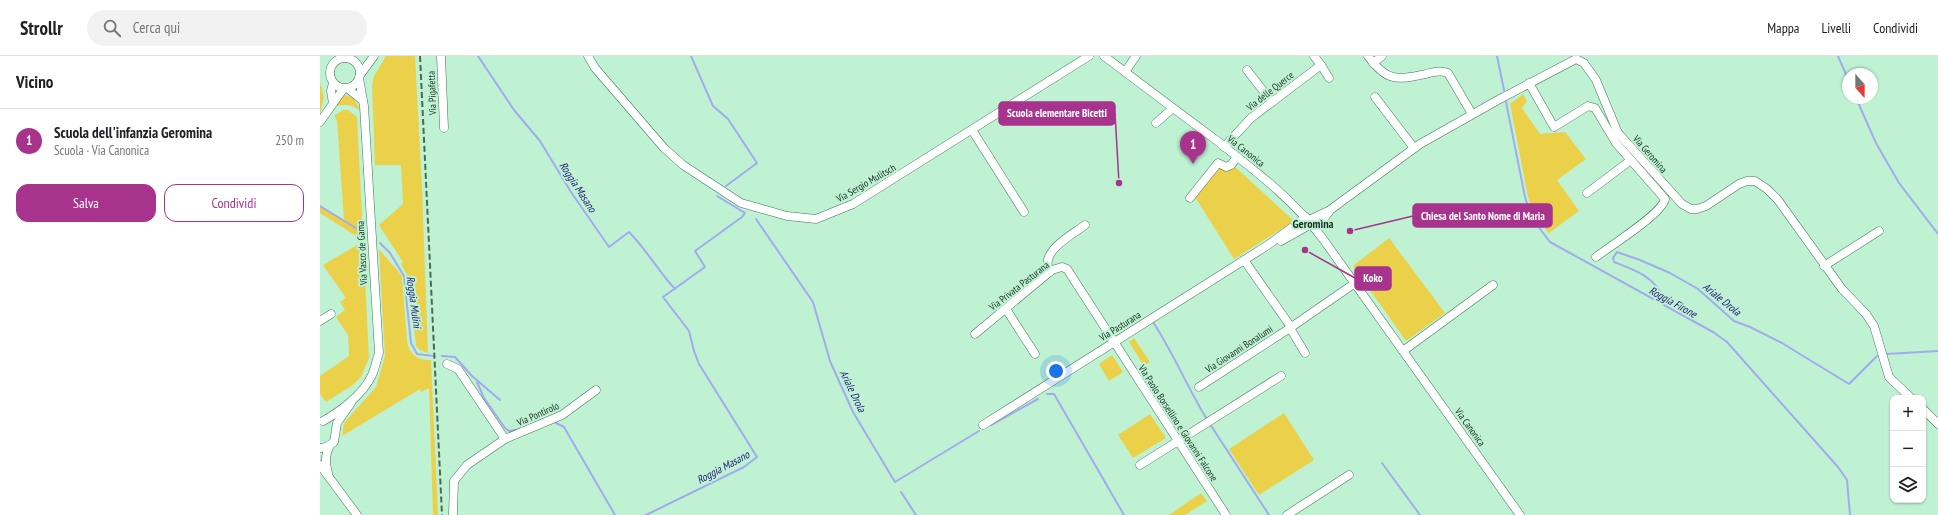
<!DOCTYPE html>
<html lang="it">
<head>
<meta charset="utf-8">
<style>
  body { margin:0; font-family:"PT Sans Narrow",sans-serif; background:#f2f2f2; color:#202124 }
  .controls { position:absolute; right:12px; bottom:12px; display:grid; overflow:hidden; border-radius:8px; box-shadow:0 1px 3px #0004 }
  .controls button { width:36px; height:36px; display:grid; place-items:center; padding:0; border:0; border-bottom:1px solid #e0e0e0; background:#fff; color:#202124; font:20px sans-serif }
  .compass { position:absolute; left:1522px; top:12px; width:36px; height:36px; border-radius:50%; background:#fff; box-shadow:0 1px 3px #0004; rotate:159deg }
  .you { position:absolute; left:736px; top:315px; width:14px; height:14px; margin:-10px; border:3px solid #fff; border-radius:50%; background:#1a73e8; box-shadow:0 0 0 6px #1a73e833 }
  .badge { display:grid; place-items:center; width:26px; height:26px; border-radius:50%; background:#a8338d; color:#fff; font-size:13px; font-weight:700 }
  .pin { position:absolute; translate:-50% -33px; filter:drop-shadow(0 1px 2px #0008) }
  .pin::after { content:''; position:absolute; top:21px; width:14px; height:12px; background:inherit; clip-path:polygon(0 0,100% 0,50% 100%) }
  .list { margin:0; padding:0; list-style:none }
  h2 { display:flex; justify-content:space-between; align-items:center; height:52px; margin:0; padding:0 16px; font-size:17px }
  h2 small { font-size:13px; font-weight:400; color:#757577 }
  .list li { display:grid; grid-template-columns:26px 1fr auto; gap:12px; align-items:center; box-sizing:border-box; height:64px; padding:0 16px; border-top:1px solid #e0e0e0 }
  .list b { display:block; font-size:15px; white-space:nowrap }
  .list p { margin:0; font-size:13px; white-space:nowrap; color:#757577 }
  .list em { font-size:13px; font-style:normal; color:#757577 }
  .actions { display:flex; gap:8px; padding:12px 16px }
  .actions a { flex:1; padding:9px 0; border:1px solid #a8338d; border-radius:12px; text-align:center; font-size:14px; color:#a8338d }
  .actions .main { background:#a8338d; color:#fff }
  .icon { flex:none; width:22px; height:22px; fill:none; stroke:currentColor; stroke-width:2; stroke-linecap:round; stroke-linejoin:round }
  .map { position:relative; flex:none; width:1618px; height:459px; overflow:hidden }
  header { display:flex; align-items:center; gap:24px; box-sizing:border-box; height:56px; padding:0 20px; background:#fff; border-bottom:1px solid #e0e0e0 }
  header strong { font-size:19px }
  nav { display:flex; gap:22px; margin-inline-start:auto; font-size:14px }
  .search { width:280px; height:36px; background:#f2f2f2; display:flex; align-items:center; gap:10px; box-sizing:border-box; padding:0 14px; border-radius:22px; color:#757577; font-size:15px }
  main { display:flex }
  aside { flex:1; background:#fff }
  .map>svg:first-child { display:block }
</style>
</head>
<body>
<header>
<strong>Strollr</strong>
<div class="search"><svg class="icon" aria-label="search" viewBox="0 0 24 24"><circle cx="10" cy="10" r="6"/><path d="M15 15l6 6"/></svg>Cerca qui</div>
<nav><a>Mappa</a><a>Livelli</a><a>Condividi</a></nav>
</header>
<main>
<aside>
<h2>Vicino<small></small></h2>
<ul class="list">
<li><span class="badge">1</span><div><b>Scuola dell'infanzia Geromina</b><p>Scuola · Via Canonica</p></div><em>250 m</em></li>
</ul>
<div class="actions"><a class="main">Salva</a><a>Condividi</a></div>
</aside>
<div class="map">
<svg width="1618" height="459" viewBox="0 0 1618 459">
  <rect width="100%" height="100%" fill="#bef2d3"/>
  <g fill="#ebd149">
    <path d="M66,0H95L102,132L108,297L100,294L96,290L89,223L81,208L83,206L59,169L83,148L81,109H55L52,30L54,20Z"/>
    <path d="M0,26L4,41L0,58Z"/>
    <path d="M1203,38L1207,45L1202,52L1220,78L1245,76L1266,103L1237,124L1259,155L1229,177L1214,159L1208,141L1190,48Z"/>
    <path d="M25,39L33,42L41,55C31,48 25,48 14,51L21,41Z"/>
    <path d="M23,54H28L37,61L49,302L41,321L33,329L6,346L0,338V320L29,300L28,279L16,261L25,254L20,246L26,242L3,209L44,185L0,157V150L24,164L17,64L14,60Z"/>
    <path d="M914,110L974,165L914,203L875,141L899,111Z"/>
    <path d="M1069,182L1125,257L1086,285L1033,210Z"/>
    <path d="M59,193L82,220L87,285C89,298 98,305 111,304L118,459H113L109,332L101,336L100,333L22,380L24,367L56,331L65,300Z"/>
    <path d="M814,282L830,306L824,310L809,286Z"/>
    <path d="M792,299L803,316L789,325L779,308Z"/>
    <path d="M964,357L994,404L939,439L909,393Z"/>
    <path d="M830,358L846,382L813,402L798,379Z"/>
    <path d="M881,437L887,445L865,459H849Z"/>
  </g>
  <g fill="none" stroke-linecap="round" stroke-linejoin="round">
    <g stroke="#a3abef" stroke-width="2">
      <path d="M158,0L194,54L220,85L251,136L289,191L309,176C327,194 338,215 355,233"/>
      <path d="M371,0L393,50L408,63L437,107L406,130"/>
      <path d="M1177,0L1184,34"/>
      <path d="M1518,0L1528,23"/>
      <path d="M1536,42L1556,87L1579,127L1618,178"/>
      <path d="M1186,46L1205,141L1211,161L1230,186L1393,276L1407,286L1518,411L1527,424L1530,459"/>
      <path d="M0,150L44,177"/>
      <path d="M436,163L493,246L510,305L533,356L575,426L659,375"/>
      <path d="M60,187L70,197L84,220L91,287L97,298L113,300"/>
      <path d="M1339,246L1342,240C1334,220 1312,213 1294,206L1293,202L1297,196L1320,204L1350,217L1378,233L1414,265L1430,271L1462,287L1529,328L1557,300"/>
      <path d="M833,266C854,298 868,333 888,365"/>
      <path d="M1566,298L1618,295"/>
      <path d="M122,300L135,301L152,320L180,344"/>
      <path d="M157,326L164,342L185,372L189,375L195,374"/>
      <path d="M727,338H734L804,459"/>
      <path d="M232,365L244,371L295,459"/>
      <path d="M890,368L949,459"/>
      <path d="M671,369L718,343"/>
      <path d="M1062,407L1100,459"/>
      <path d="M581,436L596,459"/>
      <path d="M326,459L424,411L437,401L379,308L374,295L369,275L343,241L385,211L375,195L422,161L425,157L397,140"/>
    </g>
    <defs>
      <g id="minor">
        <path d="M121,0L124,72"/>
        <path d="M268,0L275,12L344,92L363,109L421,147L467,160L496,163L533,148L769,0"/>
        <path d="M784,0C821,28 858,56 896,84C934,114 973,143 1003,183L1200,459"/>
        <path d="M994,0L1001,9"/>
        <path d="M1048,0C1067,26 1076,24 1106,18C1114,16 1120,14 1128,17L1152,58"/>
        <circle cx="25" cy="17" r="15"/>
        <path d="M1053,7L1062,0"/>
        <path d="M927,14L952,46"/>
        <path d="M805,16L816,0"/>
        <path d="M40,19L54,0"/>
        <path d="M13,27L11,35L13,47"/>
        <path d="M1209,27L1234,71L1268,50L1275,52L1296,87L1345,143C1342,158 1290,190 1276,201"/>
        <path d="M27,32L42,44"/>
        <path d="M1055,41L1094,92"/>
        <path d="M0,66L24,32"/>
        <path d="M836,67L853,52"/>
        <path d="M652,74L704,156"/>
        <path d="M904,91L931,62L1001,9L1009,22"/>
        <path d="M1267,137L1311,104"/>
        <path d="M870,142L898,107L906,111L911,109L917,101"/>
        <path d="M989,164L1010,154L1100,88L1178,44L1256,3L1264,7L1276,24L1298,77L1362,148L1371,153H1377L1386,150L1419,128L1427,125H1435L1447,133L1458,144L1522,233L1546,258L1554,270L1569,321L1591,342"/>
        <path d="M995,173L1009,156"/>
        <path d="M961,185L991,168"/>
        <path d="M924,204L971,271"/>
        <path d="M1504,210L1559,175"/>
        <path d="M730,216C718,196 752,179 765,169"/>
        <path d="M686,253L715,298"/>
        <path d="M0,265L11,258"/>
        <path d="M970,272L985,297"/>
        <path d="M655,278L732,214L742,211L747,213L906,459"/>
        <path d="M1083,295L1173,229"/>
        <path d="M127,308L138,313L185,383"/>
        <path d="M879,331L970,272L1035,227"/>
        <path d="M1603,353L1618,368"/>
        <path d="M3,365C21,355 42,339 51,321C55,314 56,305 59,297L44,50L39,22"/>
        <path d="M663,369L948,189L986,161"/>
        <path d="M0,392L6,391L14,386L17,367L31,347"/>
        <path d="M0,409L37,459"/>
        <path d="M820,409L961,320"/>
        <path d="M8,417C5,406 5,399 10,389"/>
        <path d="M133,459L134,425L147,409L185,383L242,359L276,334"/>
        <path d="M967,459L1029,419"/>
      </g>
    </defs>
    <use href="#minor" stroke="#447359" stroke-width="9"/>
    <use href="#minor" stroke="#fff" stroke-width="8"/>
    <path stroke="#4c6958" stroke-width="2" stroke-dasharray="6 3" stroke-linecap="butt" d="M100,0L122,459"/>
  </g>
  <g text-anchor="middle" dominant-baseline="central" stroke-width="4" stroke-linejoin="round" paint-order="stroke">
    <g font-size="10" fill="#203429" stroke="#bef2d3">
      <text transform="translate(950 35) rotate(-38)">Via delle Querce</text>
      <text transform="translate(112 37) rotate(-92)">Via Pigafetta</text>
      <text transform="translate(926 95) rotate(38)">Via Canonica</text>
      <text transform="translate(1330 98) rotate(49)">Via Geromina</text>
      <text transform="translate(546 127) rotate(-30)">Via Sergio Mulitsch</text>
      <text transform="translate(42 197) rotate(-93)">Via Vasco de Gama</text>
      <text transform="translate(699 230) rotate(-38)">Via Privata Pasturana</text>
      <text transform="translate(800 270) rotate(-32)">Via Pasturana</text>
      <text transform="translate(919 293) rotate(-33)">Via Giovanni Bonalumi</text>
      <text transform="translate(218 358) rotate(-24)">Via Pontirolo</text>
      <text transform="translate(858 367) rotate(57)">VIa Paolo Borsellino e Giovanni Falcone</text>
      <text transform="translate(1150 371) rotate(54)">Via Canonica</text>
    </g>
    <g font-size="11" font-style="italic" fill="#241578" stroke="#bef2d3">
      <text transform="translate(258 131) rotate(57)">Roggia Masano</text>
      <text transform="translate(1402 243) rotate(39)">Ariale Drola</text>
      <text transform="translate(94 246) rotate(82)">Roggia Mulini</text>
      <text transform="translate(1353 246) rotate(29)">Roggia Firone</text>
      <text transform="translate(533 335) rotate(64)">Ariale Drola</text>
      <text transform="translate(403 411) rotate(-28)">Roggia Masano</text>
    </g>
    <g font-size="12" font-weight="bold" fill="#203429" stroke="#bef2d3">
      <text x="993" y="167">Geromìna</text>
    </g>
  </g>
  <path fill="none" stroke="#a8338d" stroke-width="1.5" d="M799 127L795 57M1030 175L1093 160M985 194L1035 222"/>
  <g fill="#a8338d" stroke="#bef2d3" stroke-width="1.5">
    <circle cx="799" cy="127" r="4"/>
    <circle cx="1030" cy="175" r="4"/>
    <circle cx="985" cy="194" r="4"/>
  </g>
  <g fill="#a8338d" stroke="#a8338d" stroke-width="1.5">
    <rect x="679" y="46" width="116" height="23" rx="4"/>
    <rect x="1093" y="148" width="139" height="23" rx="4"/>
    <rect x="1035" y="211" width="36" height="23" rx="4"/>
  </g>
  <g font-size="11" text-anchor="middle" font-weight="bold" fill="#fff">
    <text x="737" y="61">Scuola elementare Bicetti</text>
    <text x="1163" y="164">Chiesa del Santo Nome di Maria</text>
    <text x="1053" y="226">Koko</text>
  </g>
</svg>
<div class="controls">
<button>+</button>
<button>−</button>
<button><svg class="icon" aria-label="layers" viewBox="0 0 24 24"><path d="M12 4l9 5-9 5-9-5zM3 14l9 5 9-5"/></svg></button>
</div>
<svg class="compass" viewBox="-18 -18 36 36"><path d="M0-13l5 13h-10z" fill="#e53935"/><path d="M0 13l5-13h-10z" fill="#757577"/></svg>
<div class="you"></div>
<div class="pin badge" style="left:873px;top:108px">1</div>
</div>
</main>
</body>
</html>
